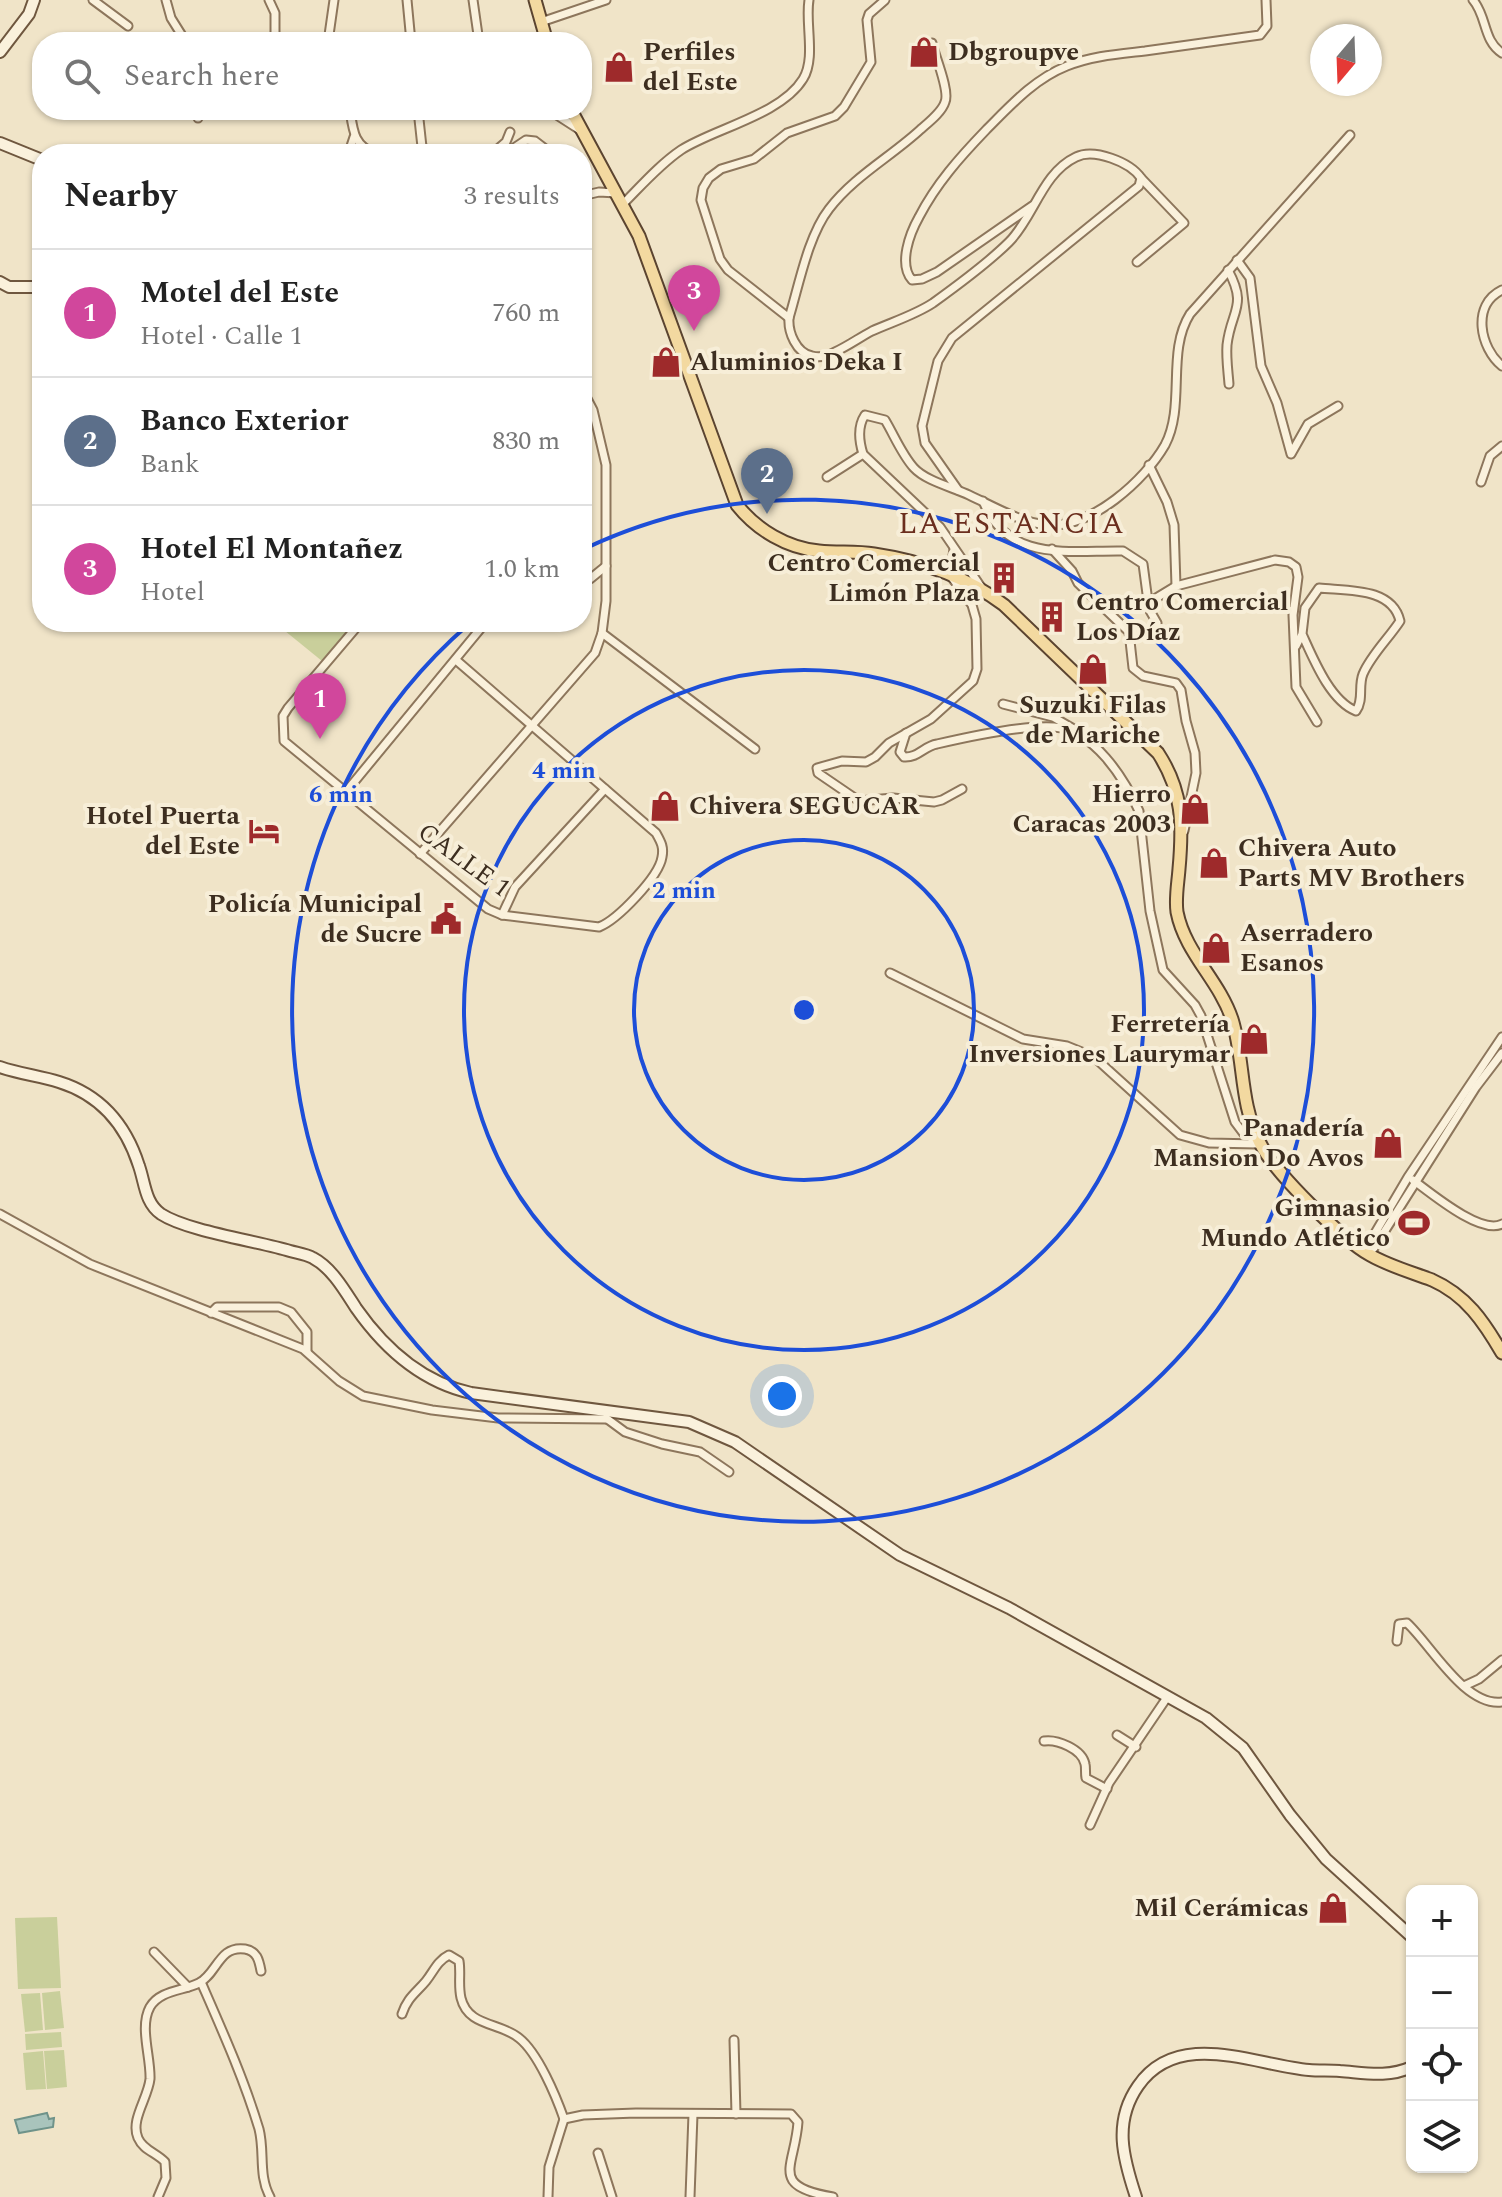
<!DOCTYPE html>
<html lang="en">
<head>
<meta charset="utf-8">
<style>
  body { margin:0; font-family:Spectral,serif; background:#f6f6f6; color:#222 }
  .controls { position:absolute; right:24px; bottom:24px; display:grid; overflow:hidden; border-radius:16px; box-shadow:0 2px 6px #0004 }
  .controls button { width:72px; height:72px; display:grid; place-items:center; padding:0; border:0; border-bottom:2px solid #e0e0e0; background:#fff; color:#222; font:40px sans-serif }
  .compass { position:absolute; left:1310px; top:24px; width:72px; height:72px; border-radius:50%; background:#fff; box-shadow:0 2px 6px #0004; rotate:199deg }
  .you { position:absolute; left:782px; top:1396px; width:28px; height:28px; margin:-20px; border:6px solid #fff; border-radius:50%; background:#1a73e8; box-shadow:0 0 0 12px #1a73e833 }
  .badge { display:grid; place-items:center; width:52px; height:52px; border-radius:50%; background:#9e2a2b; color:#fff; font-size:26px; font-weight:700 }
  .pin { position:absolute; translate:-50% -66px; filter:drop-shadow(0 2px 4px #0008) }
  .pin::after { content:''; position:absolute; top:42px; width:28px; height:24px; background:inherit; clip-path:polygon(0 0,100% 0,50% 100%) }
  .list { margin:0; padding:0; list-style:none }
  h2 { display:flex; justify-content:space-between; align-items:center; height:104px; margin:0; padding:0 32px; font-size:34px }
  h2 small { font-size:26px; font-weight:400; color:#767676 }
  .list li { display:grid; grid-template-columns:52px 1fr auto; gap:24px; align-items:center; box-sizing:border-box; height:128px; padding:0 32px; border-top:2px solid #e0e0e0 }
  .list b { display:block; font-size:30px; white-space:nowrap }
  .list p { margin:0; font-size:26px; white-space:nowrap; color:#767676 }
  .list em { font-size:26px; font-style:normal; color:#767676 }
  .icon { flex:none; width:44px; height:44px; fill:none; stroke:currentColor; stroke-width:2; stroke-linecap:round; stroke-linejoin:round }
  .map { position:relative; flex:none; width:1502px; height:2197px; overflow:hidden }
  .search { position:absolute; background:#fff; box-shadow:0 2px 6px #0004; left:32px; top:32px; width:560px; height:88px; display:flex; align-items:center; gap:20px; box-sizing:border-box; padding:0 28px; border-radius:32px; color:#767676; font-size:30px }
  .panel { position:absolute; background:#fff; box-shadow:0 2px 6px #0004; left:32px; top:144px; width:560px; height:488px; border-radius:32px }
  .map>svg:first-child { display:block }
</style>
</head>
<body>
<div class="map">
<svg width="1502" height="2197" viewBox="0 0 1502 2197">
  <rect width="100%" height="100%" fill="#f0e4c8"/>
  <g fill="#c9cf9b">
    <path d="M274,622H354L322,661Z"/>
    <path d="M57,1917L61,1988L18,1989L15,1918Z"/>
    <path d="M60,1991L64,2028L45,2030L42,1993Z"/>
    <path d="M40,1993L43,2030L25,2032L21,1994Z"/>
    <path d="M61,2032L62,2047L26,2050L25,2034Z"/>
    <path d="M64,2050L67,2087L47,2089L44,2051Z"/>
    <path d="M43,2051L46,2089L26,2090L23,2053Z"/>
  </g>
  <path fill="#a9c4bc" stroke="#6f938a" stroke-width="2" d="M47,2113L49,2119L54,2118L53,2127L19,2133L15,2120Z"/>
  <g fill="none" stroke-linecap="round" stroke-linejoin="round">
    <defs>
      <g id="street">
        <path d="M93,0L128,26"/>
        <path d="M166,0L171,18L186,42"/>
        <path d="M269,0L275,13V42"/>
        <path d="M407,0L411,42"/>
        <path d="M473,0L479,42"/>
        <path d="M1473,0C1487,16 1483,41 1502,53"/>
        <path d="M541,22L606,0"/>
        <path d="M328,42L334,0"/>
        <path d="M932,43C935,56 950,91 945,102C942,112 929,122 921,129C892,156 853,177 829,209C808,236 799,285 789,318C788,332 796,353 812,356C820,358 828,356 835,352C848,346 859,338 872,331C892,322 915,315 933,303C958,285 987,264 1009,242C1034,217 1042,173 1076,157C1094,148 1130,162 1141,178L1139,186L952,338L938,361L922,426L925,443L958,490"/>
        <path d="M198,110V118"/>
        <path d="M350,110C353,131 354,146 376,154"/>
        <path d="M549,110L580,130"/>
        <path d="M422,147L433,154"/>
        <path d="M353,154L351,146L354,137"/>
        <path d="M413,154L422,147L418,110"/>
        <path d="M492,154L506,142L510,132"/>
        <path d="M505,154L526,140L535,141L552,154"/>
        <path d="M582,196L599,192L616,193"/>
        <path d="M622,205C641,186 659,165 681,150C713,129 781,115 803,79C816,58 805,24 809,0"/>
        <path d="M1032,206L937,272L922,279L912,280C898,264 910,233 919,217C936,184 960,157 986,130C1010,106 1034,79 1067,66C1091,56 1119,54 1145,51C1183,46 1222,40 1260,35L1267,26L1266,0"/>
        <path d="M1237,260L1250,278L1261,366L1277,403L1291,454L1308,424L1338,406"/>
        <path d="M1137,262L1184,223L1141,178"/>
        <path d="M1228,270C1248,307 1231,310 1227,345C1226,358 1228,371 1229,384"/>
        <path d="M1502,290C1471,305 1480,348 1502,366"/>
        <path d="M789,318L728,270L720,259L701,200L703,188L709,178L721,169L754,159L787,133L835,116L844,107L871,62L867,20L869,14L885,0"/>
        <path d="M1149,465L1167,502L1174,525L1176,586"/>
        <path d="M827,477L863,454"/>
        <path d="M1481,482L1490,456L1502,446"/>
        <path d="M983,501C1008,563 1068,550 1123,551L1143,564L1149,609L1157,623"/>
        <path d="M954,549L950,575L972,605L976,619L977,669L973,681L931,719L889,743L875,757L866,762L842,761L817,768L818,773L859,801L893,798L934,802L942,800L962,789"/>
        <path d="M1052,549L1072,571L1078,583L1129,632L1133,668L1143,676L1176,683L1181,690L1186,721L1195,753L1196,773L1184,831"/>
        <path d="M582,580L590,579L606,566"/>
        <path d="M981,587L940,527L863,454C859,441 857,427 865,415L885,420C894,435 902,455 914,468C926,481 952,487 969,495C993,506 1021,523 1048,525C1092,528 1145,480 1165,445C1186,405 1166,352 1190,314L1350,135"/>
        <path d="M1148,603L1176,586L1275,560L1289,562L1296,567L1298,577L1293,615L1296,687L1317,722"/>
        <path d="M361,622L288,708L283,716L284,741L488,909L502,915L599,927C617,920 659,877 662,857C664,847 661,842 656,833L456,660"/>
        <path d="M602,633L755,749"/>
        <path d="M1296,646L1302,634L1305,608L1319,588C1347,591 1392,587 1400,621C1389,638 1371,655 1363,674C1358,686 1364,700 1356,711C1330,701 1313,658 1302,634"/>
        <path d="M1003,704L1053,717L1079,732"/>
        <path d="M906,733L900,752L904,757C918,758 924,746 937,744C967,737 1025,725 1054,727C1094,730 1124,778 1139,811L1150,911L1163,970L1195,1005L1201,1016L1235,1122L1244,1134L1258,1142"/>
        <path d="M345,793L486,622"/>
        <path d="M420,854L595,653L602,633L606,601V465L593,410L582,389"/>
        <path d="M502,915L515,887L605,789"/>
        <path d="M890,973L1023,1039L1067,1046L1094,1057L1180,1135L1209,1143L1258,1144"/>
        <path d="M1413,1180C1432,1194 1481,1235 1502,1224"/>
        <path d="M0,1214L90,1264L303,1349L339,1381L363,1396L432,1410L498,1418L606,1419"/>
        <path d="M1367,1254L1368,1245L1408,1177L1502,1037"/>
        <path d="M1367,1254L1374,1248L1476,1087L1502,1053"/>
        <path d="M211,1313L217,1307H279L291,1312L307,1332V1351"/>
        <path d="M606,1418L625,1432L662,1444L700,1452L729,1472"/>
        <path d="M1397,1641L1399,1624L1407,1623C1431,1645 1465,1707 1502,1702"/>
        <path d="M1464,1686L1479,1679L1502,1660"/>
        <path d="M1117,1735L1136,1747"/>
        <path d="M1044,1741C1057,1739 1082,1749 1085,1764C1086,1768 1085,1773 1086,1778L1107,1789"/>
        <path d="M1090,1825L1109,1783L1168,1696"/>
        <path d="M154,1952L188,1987"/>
        <path d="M201,1982C222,2030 244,2079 259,2129C265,2152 258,2175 270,2197"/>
        <path d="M402,2014C407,1998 416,1993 426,1981C434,1971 437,1961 449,1955L459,1961C461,1973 458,1985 461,1998C468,2027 500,2022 519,2038C538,2053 556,2096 564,2119"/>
        <path d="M734,2040L736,2114"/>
        <path d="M564,2119L583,2115L636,2113L791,2114L798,2122C795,2167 768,2186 833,2197"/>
        <path d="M598,2153L612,2197"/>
        <path d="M158,2197L166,2178L165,2162C157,2153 143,2150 138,2138C130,2120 148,2098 150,2079C151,2057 139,2027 150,2007C160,1990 183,1991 199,1983C217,1974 219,1945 245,1949C257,1951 259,1960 261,1971"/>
        <path d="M548,2197L549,2167L564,2119"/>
        <path d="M690,2197L693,2114"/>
      </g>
      <g id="secondary">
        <path d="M0,52L29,14L34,0"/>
        <path d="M0,143L42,160"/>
        <path d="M0,282L9,287H42"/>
        <path d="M0,1067C20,1074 40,1076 59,1082C101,1095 126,1125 139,1166C145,1183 145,1203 161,1214C187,1231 257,1241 290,1251C297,1253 306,1254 313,1258C332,1268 345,1291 356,1308C384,1348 422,1382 471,1393L689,1422L735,1442L900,1555L1009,1608L1206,1718L1243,1748L1290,1815L1326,1859L1412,1937"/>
        <path d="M1136,2197C1123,2158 1113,2122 1138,2086C1178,2028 1254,2065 1309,2070C1319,2071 1330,2070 1340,2071C1366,2073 1387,2078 1412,2067"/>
      </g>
      <g id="primary">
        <path d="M535,0L547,42"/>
        <path d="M571,110L639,236L737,505C757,530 787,548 819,551C838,553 856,551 874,554C921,561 966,576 1004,605L1158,753C1183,791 1183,825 1179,869C1178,883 1175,898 1177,912C1185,953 1219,980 1232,1019C1245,1061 1239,1102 1260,1143C1273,1171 1343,1240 1370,1255C1389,1266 1411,1272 1432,1280C1466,1295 1484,1322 1502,1353"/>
      </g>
    </defs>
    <use href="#street" stroke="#8d765c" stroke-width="11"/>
    <use href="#secondary" stroke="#6f573f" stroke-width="14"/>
    <use href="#primary" stroke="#5b4430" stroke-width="15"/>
    <use href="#street" stroke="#faf1dc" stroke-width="7"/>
    <use href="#secondary" stroke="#faf1dc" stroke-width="10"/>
    <use href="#primary" stroke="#f3d9a0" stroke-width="11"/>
  </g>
  <g fill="none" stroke="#1d4ed8" stroke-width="4">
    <circle cx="804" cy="1010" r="170"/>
    <circle cx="804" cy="1010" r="340"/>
    <path d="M584 549A511 511 0 1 1 469 624"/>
  </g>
  <defs>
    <symbol id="shop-bare" viewBox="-9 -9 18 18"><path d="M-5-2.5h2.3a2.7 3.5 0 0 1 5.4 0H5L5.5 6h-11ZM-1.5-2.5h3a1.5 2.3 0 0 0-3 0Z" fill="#9e2a2b" stroke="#f7eed8" stroke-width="2.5" paint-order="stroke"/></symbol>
    <symbol id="building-bare" viewBox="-9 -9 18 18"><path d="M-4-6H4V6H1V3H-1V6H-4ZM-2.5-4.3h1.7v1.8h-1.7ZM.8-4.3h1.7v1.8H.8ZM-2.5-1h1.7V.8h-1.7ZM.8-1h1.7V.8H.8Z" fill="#9e2a2b" stroke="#f7eed8" stroke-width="2.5" paint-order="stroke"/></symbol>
    <symbol id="hotel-bare" viewBox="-9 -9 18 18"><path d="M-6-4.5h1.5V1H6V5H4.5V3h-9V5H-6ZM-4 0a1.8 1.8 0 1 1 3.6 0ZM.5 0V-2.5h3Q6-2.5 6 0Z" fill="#9e2a2b" stroke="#f7eed8" stroke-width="2.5" paint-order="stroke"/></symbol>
    <symbol id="civic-bare" viewBox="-9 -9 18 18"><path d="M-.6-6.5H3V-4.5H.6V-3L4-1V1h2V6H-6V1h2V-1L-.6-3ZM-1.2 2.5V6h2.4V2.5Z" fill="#9e2a2b" stroke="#f7eed8" stroke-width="2.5" paint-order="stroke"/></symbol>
    <symbol id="stadium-bare" viewBox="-9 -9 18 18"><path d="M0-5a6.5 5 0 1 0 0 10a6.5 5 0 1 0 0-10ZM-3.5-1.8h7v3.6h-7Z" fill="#9e2a2b" stroke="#f7eed8" stroke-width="2.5" paint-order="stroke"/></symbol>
  </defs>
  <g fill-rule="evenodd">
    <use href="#shop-bare" x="902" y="30" width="44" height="44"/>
    <use href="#shop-bare" x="597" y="45" width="44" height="44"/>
    <use href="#shop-bare" x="644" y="340" width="44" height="44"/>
    <use href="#building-bare" x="982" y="556" width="44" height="44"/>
    <use href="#building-bare" x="1030" y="595" width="44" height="44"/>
    <use href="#shop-bare" x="1071" y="647" width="44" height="44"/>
    <use href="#shop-bare" x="643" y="784" width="44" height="44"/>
    <use href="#shop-bare" x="1173" y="787" width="44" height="44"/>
    <use href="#hotel-bare" x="242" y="809" width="44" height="44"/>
    <use href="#shop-bare" x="1192" y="841" width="44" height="44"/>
    <use href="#civic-bare" x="424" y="897" width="44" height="44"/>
    <use href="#shop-bare" x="1194" y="926" width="44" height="44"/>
    <use href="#shop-bare" x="1232" y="1017" width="44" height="44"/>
    <use href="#shop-bare" x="1366" y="1121" width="44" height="44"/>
    <use href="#stadium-bare" x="1392" y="1201" width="44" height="44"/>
    <use href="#shop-bare" x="1311" y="1886" width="44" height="44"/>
  </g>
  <g text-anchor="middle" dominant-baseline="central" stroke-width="8" stroke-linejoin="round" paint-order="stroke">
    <g font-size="26" font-weight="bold" fill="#3d2e20" stroke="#f7eed8" text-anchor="end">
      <text x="643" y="52" text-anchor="start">Perfiles<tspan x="643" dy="30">del Este</tspan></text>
      <text x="948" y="52" text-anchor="start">Dbgroupve</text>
      <text x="690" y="362" text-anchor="start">Aluminios Deka I</text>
      <text x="980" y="563">Centro Comercial<tspan x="980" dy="30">Limón Plaza</tspan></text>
      <text x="1076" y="602" text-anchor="start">Centro Comercial<tspan x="1076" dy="30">Los Díaz</tspan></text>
      <text x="1093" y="705" text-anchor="middle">Suzuki Filas<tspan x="1093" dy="30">de Mariche</tspan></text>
      <text x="1171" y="794">Hierro<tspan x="1171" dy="30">Caracas 2003</tspan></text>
      <text x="689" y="806" text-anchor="start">Chivera SEGUCAR</text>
      <text x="240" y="816">Hotel Puerta<tspan x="240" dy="30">del Este</tspan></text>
      <text x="1238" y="848" text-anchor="start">Chivera Auto<tspan x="1238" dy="30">Parts MV Brothers</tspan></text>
      <text x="422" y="904">Policía Municipal<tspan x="422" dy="30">de Sucre</tspan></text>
      <text x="1240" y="933" text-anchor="start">Aserradero<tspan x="1240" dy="30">Esanos</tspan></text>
      <text x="1230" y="1024">Ferretería<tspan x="1230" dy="30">Inversiones Laurymar</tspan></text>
      <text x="1364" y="1128">Panadería<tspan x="1364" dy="30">Mansion Do Avos</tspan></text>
      <text x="1390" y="1208">Gimnasio<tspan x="1390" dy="30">Mundo Atlético</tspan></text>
      <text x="1309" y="1908">Mil Cerámicas</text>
    </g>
    <g font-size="26" fill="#3d2e20" stroke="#f7eed8">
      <text transform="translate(464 860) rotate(36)">CALLE 1</text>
    </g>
    <g font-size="30" letter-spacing="2" fill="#6b2e1e" stroke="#f7eed8">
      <text x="1012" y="524">LA ESTANCIA</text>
    </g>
  </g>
  <circle cx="804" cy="1010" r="12" fill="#1d4ed8" stroke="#f7eed8" stroke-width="4"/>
  <g font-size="24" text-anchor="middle" font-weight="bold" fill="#1d4ed8" stroke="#f7eed8" stroke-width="8" stroke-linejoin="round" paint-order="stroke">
    <text x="564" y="778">4 min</text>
    <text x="341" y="802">6 min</text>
    <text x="684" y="898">2 min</text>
  </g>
</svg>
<div class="controls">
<button>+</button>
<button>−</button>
<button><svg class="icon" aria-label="locate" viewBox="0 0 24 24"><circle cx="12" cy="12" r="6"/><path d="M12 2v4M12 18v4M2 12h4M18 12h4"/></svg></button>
<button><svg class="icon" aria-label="layers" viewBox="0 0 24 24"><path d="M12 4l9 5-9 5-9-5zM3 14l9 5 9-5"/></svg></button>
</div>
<svg class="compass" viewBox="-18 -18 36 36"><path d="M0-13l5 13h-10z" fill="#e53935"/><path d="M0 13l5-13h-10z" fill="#767676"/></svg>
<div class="you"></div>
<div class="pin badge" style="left:320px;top:739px;background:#d1479c">1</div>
<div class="pin badge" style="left:767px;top:514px;background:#5c6f8a">2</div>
<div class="pin badge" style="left:694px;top:331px;background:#d1479c">3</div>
<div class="search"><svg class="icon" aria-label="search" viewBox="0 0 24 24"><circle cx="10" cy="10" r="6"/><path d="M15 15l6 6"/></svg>Search here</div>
<section class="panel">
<h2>Nearby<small>3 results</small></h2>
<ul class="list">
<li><span class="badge" style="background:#d1479c">1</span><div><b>Motel del Este</b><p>Hotel · Calle 1</p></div><em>760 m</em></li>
<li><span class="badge" style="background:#5c6f8a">2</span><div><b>Banco Exterior</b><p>Bank</p></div><em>830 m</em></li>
<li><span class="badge" style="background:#d1479c">3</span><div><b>Hotel El Montañez</b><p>Hotel</p></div><em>1.0 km</em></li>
</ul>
</section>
</div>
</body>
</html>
